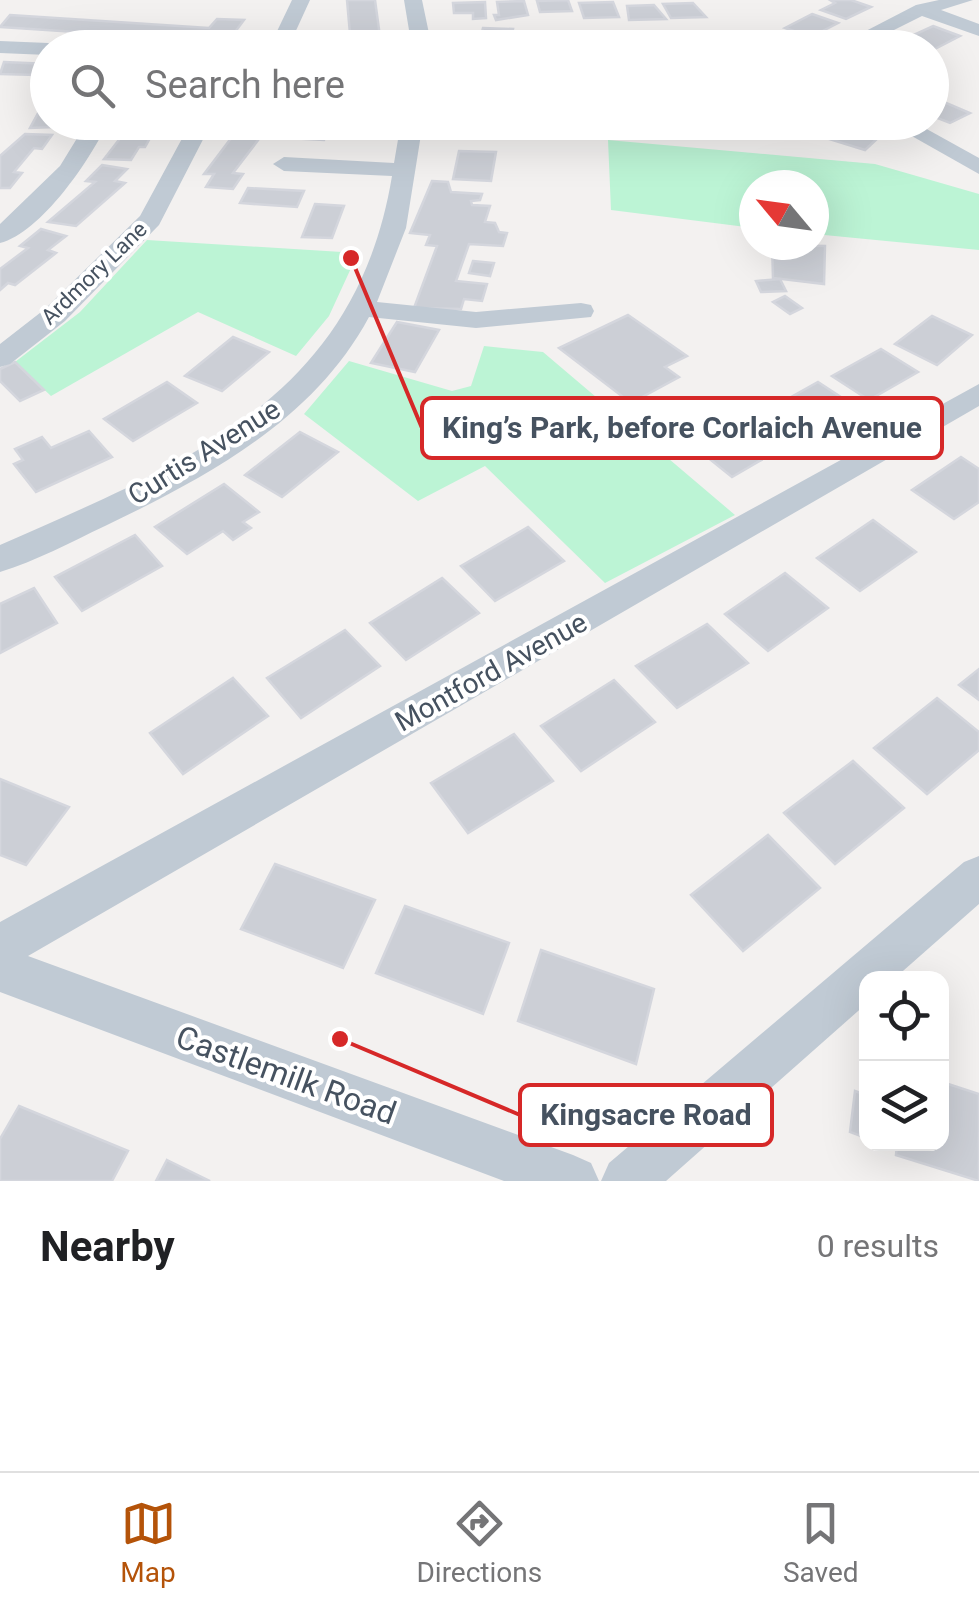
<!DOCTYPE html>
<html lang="en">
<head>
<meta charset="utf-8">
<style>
  body { margin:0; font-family:Roboto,sans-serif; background:#f6f6f6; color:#202124 }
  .controls { position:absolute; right:30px; bottom:30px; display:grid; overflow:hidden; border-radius:20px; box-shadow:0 10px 40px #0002 }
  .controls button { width:90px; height:90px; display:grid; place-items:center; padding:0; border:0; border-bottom:2px solid #e0e0e0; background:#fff; color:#202124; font:50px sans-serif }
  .compass { position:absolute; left:739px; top:170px; width:90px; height:90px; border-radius:50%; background:#fff; box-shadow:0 10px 40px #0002; rotate:299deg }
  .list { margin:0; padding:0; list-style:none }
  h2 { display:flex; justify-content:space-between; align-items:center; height:130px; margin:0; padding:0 40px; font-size:42px }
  h2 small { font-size:32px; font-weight:400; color:#757577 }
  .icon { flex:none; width:55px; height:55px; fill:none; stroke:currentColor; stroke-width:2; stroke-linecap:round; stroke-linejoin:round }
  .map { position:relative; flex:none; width:979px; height:1181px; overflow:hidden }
  .search { position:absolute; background:#fff; box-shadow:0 10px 40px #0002; left:30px; right:30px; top:30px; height:110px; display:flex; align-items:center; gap:25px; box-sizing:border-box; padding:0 35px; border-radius:55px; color:#757577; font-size:38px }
  .sheet { height:290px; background:#fff }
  nav { display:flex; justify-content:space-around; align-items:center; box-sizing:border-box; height:140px; border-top:2px solid #e0e0e0; background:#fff; font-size:28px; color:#757577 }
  nav a { display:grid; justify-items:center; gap:5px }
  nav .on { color:#b45309 }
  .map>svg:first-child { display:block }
</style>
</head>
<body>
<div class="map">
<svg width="979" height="1181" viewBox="0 0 979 1181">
  <rect width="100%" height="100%" fill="#f3f1f0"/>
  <g fill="#bcf4d5">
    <path d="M608,140L875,164L979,194V250L814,234V185H754V228L611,210Z"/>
    <path d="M147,240L358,253L329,316L296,356L198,312L51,396L15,362L80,312Z"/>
    <path d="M484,346L543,352L735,515L605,583L485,466L418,501L304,414L349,361L452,391L471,386Z"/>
  </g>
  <g fill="#cccfd6" stroke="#d4d6dd" stroke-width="2.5">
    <path d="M347,0H375L381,44L351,45Z"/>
    <path d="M568,0L572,11L540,12L537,1Z"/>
    <path d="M851,0L871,7L846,19L821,10L835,3L830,0Z"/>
    <path d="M524,1L528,15L496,20L494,15H499L497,2Z"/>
    <path d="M485,2L486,18L473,19V13H454L453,3Z"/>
    <path d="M613,2L619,17L584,18L579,3Z"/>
    <path d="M693,3L706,17L671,18L663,4Z"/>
    <path d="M654,5L666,19L629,20L627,6Z"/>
    <path d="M812,14L838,23L811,37L785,28Z"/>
    <path d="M10,15L209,28L217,19L244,20L232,36L204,34L199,40L0,27Z"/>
    <path d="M933,26L960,36L933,50L905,39Z"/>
    <path d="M483,28L513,29L509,48L478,47Z"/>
    <path d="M778,33L806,41L796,48H756Z"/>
    <path d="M557,37L604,41L602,48H552Z"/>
    <path d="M622,38L645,40L643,45L667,48H617Z"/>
    <path d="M4,62L47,64L37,75L0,74Z"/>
    <path d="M932,97L970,113L950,123L932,116Z"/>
    <path d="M48,103V122H60L57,127L30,128L43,104Z"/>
    <path d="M159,122L145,147H139L131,160L104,159L132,123L124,122Z"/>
    <path d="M464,122H499L496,136L460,134Z"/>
    <path d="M744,122H803L796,134Z"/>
    <path d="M826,122H836L880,136L865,150L813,134Z"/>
    <path d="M277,124L330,127L324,140L271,137Z"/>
    <path d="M238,129L265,131L233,173L243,174L233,189L206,187L214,174H204Z"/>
    <path d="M25,134L52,135L42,149L34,148L14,172L22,173L10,188H0V156Z"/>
    <path d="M459,151L496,152L491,181L453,179Z"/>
    <path d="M102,165L127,169L115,181L125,183L76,226L48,222L95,182L86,181Z"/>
    <path d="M432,181L448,182L451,192L482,194L480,200L471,201L472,205L490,206L485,222L495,223L499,232L507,233L503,246L469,244L456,281L487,284L482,301L464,299L461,309L414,308L437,246L426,245L430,235L410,233Z"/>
    <path d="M248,188L304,191L297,207L240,203Z"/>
    <path d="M315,204L344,206L332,238L302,237Z"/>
    <path d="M41,229L66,236L48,250L56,253L15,285L8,283L0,290V269L28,248L20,246Z"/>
    <path d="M772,245L825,246L824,284L773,278Z"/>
    <path d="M473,261L494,263L490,276L469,273Z"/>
    <path d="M780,279L786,291L761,292L756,281Z"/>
    <path d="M785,296L802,308L790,314L773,302Z"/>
    <path d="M628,315L687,356L665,367L679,377L631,403L559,348Z"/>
    <path d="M932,316L972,335L937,365L895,344Z"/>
    <path d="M397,322L439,330L415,372L371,363Z"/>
    <path d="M233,337L269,352L222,391L185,376Z"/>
    <path d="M881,349L918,372L869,400L832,376Z"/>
    <path d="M15,362L44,390L20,401L0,381V369Z"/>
    <path d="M167,382L197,403L133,441L104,419Z"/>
    <path d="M818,382L856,407L804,437L766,411Z"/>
    <path d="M752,418L788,444L761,460L725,433Z"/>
    <path d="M89,431L112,457L36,492L14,464L23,460L15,449L42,437L51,448Z"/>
    <path d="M300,432L338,452L282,497L245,475Z"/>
    <path d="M725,433L761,460L732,477L696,448Z"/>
    <path d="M961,457L979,469V502L954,519L912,490Z"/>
    <path d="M224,484L259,512L243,522L251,528L233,540L223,531L187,554L155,527Z"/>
    <path d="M873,520L916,552L860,591L817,558Z"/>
    <path d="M528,527L564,561L495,601L461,566Z"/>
    <path d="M135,535L162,566L82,611L55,577Z"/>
    <path d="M785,573L828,608L768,651L725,614Z"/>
    <path d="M442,578L479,613L406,660L370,623Z"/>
    <path d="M34,588L57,623L0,653V604Z"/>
    <path d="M707,624L748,663L677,708L636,666Z"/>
    <path d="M345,630L380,666L301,718L267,678Z"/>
    <path d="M979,669V700L959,685Z"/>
    <path d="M233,678L268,716L183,774L150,733Z"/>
    <path d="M614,680L655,722L581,771L541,726Z"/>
    <path d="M937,698L979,732V750L927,794L874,748Z"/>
    <path d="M514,734L553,781L468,833L431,783Z"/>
    <path d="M853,761L904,808L835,864L784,813Z"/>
    <path d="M0,779L69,807L26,865L0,855Z"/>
    <path d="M768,835L820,888L743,951L691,895Z"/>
    <path d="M275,864L375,900L343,968L241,929Z"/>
    <path d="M405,906L509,943L483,1014L376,973Z"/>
    <path d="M541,950L654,989L636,1064L518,1021Z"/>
    <path d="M942,1082L979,1094V1181L896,1155L897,1144H942Z"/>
    <path d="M855,1091L866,1095V1138L850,1132Z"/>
    <path d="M19,1106L128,1151L112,1181H0V1139Z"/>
    <path d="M167,1160L210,1181H156Z"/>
  </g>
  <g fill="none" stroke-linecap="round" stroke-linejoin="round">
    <g fill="#c0cad4" fill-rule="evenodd">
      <path d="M292,0H310L288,48H269Z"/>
      <path d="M404,0H422L432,48H412Z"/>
      <path d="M939,0H973L941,10L979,24V36L922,16L858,48H833L916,5Z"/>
      <path d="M0,41L48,43L57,48H48V55L0,53Z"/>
      <path d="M87,122H108C91,159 41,233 0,243V224L60,166Z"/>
      <path d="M191,122H212L159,225L65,321L10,364L0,367V344L45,309L140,216Z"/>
      <path d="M401,122H423L406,228L377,302L476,312L581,303L591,305L594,311L591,317L476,328L369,317C313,421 207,477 105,526C71,542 36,561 0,572V545C185,463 355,400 392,176L284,171L273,164L284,157L394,163Z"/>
      <path d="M887,122H914L979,158V174Z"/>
      <path d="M979,384V406L28,956L573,1155L591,1163L599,1181H504L0,992V922Z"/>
      <path d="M979,856V904L895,978H866V1004L666,1181H601L609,1163L964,862Z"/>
    </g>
  </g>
  <g text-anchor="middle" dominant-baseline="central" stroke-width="8" stroke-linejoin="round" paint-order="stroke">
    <g font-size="22" fill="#465260" stroke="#fff">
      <text transform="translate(94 273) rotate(-44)">Ardmory Lane</text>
    </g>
    <g font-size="28" fill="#465260" stroke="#fff">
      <text transform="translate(204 452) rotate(-32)">Curtis Avenue</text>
      <text transform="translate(491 672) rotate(-29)">Montford Avenue</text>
    </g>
    <g font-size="32" fill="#465260" stroke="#fff">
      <text transform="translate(286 1075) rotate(20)">Castlemilk Road</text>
    </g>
  </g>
  <path fill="none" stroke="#d62828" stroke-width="4" d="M351 258L422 428M340 1039L520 1115"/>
  <g fill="#d62828" stroke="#fff" stroke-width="4">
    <circle cx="351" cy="258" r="10"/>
    <circle cx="340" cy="1039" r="10"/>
  </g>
  <g fill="#fff" stroke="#d62828" stroke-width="4">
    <rect x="422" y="398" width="520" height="60" rx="10"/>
    <rect x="520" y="1085" width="252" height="60" rx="10"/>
  </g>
  <g font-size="30" text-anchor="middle" font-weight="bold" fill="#465260">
    <text x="682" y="438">King’s Park, before Corlaich Avenue</text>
    <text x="646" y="1125">Kingsacre Road</text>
  </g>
</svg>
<div class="controls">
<button><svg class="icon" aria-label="locate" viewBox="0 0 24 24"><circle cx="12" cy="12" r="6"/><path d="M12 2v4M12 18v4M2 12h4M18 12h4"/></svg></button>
<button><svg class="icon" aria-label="layers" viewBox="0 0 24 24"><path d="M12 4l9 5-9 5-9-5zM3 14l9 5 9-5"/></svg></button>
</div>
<svg class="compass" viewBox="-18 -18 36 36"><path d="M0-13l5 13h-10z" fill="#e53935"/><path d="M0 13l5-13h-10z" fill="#757577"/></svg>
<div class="search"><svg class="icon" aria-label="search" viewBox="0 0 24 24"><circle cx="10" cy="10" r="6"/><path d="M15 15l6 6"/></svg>Search here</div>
</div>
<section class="sheet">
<h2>Nearby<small>0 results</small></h2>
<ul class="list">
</ul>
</section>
<nav>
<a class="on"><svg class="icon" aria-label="map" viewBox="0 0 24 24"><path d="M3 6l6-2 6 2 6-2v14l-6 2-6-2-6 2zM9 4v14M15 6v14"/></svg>Map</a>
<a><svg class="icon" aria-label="directions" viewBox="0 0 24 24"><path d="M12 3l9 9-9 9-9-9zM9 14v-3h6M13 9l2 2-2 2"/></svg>Directions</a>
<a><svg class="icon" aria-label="saved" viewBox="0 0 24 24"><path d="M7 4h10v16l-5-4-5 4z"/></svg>Saved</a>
</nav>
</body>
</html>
